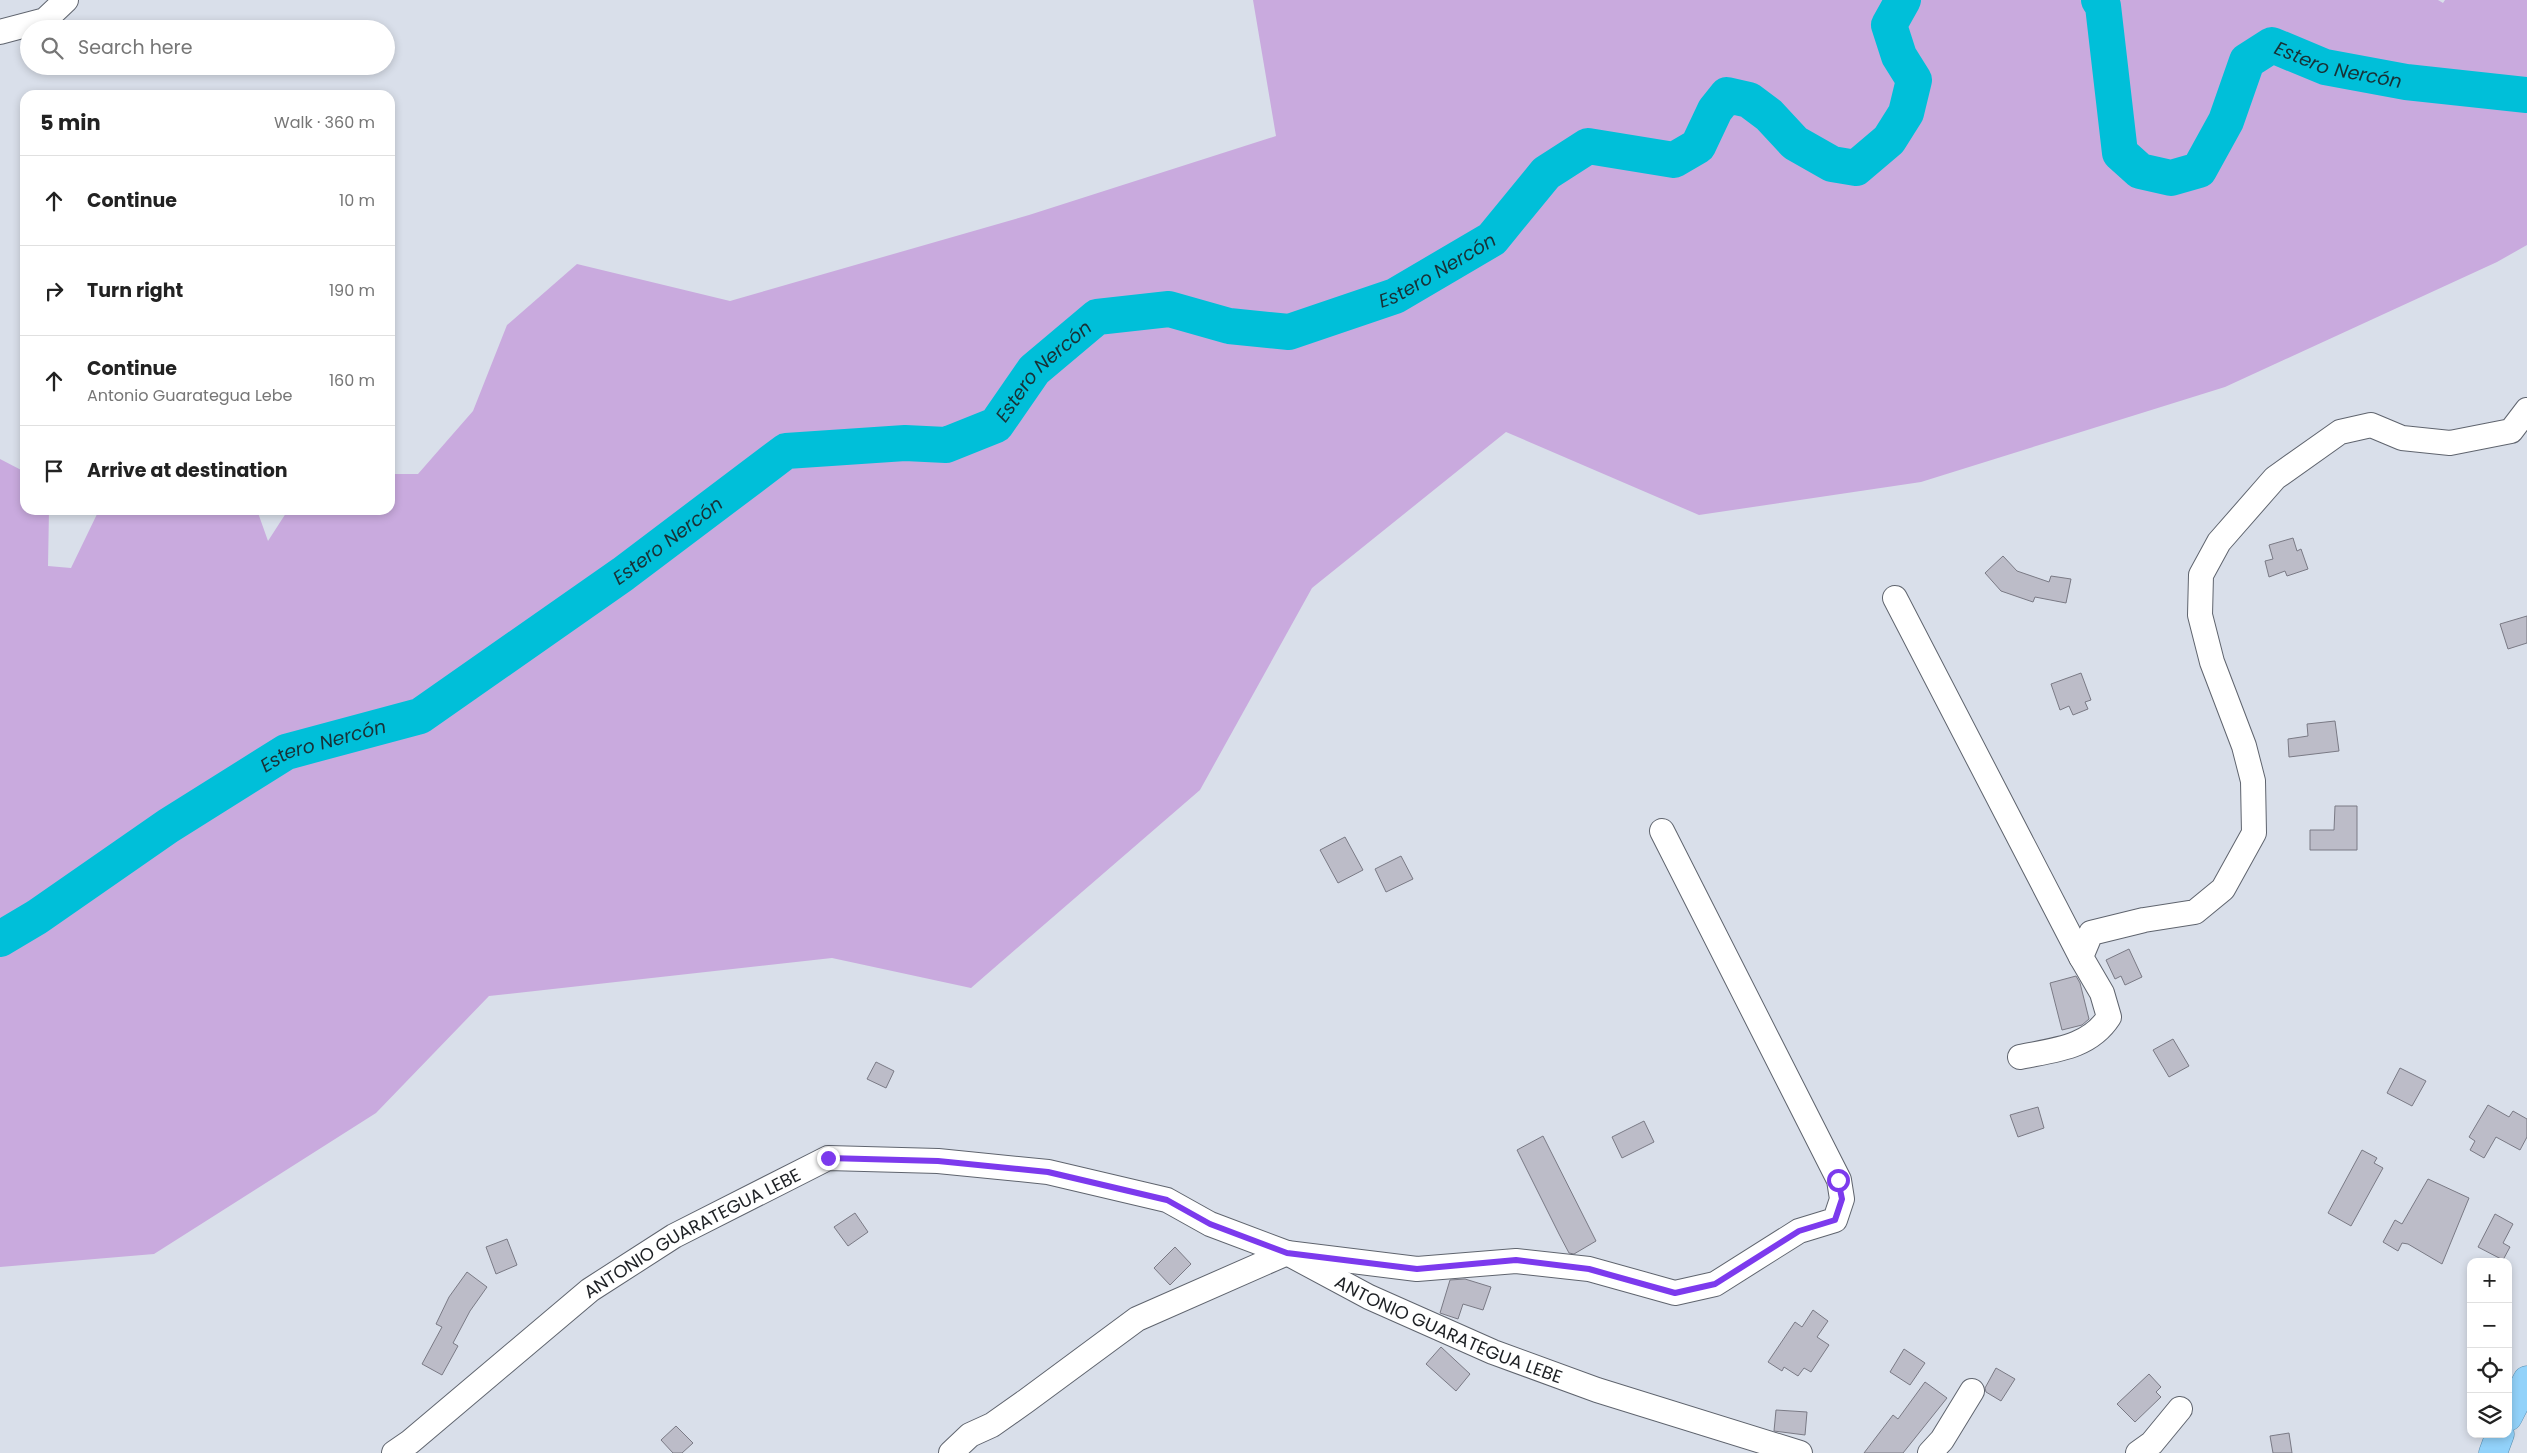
<!DOCTYPE html>
<html lang="en">
<head>
<meta charset="utf-8">
<style>
  body { margin:0; font-family:Poppins,sans-serif; background:#f2f2f2; color:#222 }
  .controls { position:absolute; right:15px; bottom:15px; display:grid; overflow:hidden; border-radius:10px; box-shadow:0 2px 8px #0003 }
  .controls button { width:45px; height:45px; display:grid; place-items:center; padding:0; border:0; border-bottom:1px solid #e0e0e0; background:#fff; color:#222; font:25px sans-serif }
  .stop { position:absolute; width:15px; height:15px; margin:-11px; border:4px solid #7c3aed; border-radius:50%; background:#fff }
  .stop.end { background:#7c3aed; border-color:#fff; box-shadow:0 1px 5px #0008 }
  .list { margin:0; padding:0; list-style:none }
  h2 { display:flex; justify-content:space-between; align-items:center; height:65px; margin:0; padding:0 20px; font-size:21px }
  h2 small { font-size:16px; font-weight:400; color:#767676 }
  .list li { display:grid; grid-template-columns:32px 1fr auto; gap:15px; align-items:center; box-sizing:border-box; height:90px; padding:0 20px; border-top:1px solid #e0e0e0 }
  .list b { display:block; font-size:19px; white-space:nowrap }
  .list p { margin:0; font-size:16px; white-space:nowrap; color:#767676 }
  .list em { font-size:16px; font-style:normal; color:#767676 }
  .icon { flex:none; width:28px; height:28px; fill:none; stroke:currentColor; stroke-width:2; stroke-linecap:round; stroke-linejoin:round }
  .map { position:relative; flex:none; width:2527px; height:1453px; overflow:hidden }
  .search { position:absolute; background:#fff; box-shadow:0 2px 8px #0003; left:20px; top:20px; width:375px; height:55px; display:flex; align-items:center; gap:12px; box-sizing:border-box; padding:0 18px; border-radius:28px; color:#767676; font-size:19px }
  .panel { position:absolute; background:#fff; box-shadow:0 2px 8px #0003; left:20px; top:90px; width:375px; height:425px; border-radius:15px }
  .map>svg:first-child { display:block }
</style>
</head>
<body>
<div class="map">
<svg width="2527" height="1453" viewBox="0 0 2527 1453">
  <rect width="100%" height="100%" fill="#d9dfea"/>
  <path fill="#c9aade" d="M1253,0H2438L2443,3L2445,0H2527V245L2497,262L2225,387L1921,482L1699,515L1506,432L1312,588L1200,790L971,988L832,958L489,996L376,1113L154,1254L0,1267V459L25,472V510H49L48,566L71,568L99,510H257L268,541L288,510H390V474H418L473,411L507,325L577,264L730,301L1029,215L1276,136Z"/>
  <g fill="none" stroke-linecap="round" stroke-linejoin="round">
    <g stroke="#00bfd9" stroke-width="36">
      <path id="s1" d="M2099,0L2103,6L2120,153L2140,171L2171,178L2199,170L2226,121L2247,61L2272,45L2325,67L2406,82L2527,95"/>
      <path id="s2" d="M0,939L37,917L168,826L286,752L420,716L623,574L786,451L905,443L946,445L996,425L1034,370L1097,317L1169,309L1229,326L1289,332L1395,296L1492,239L1546,173L1588,146L1674,160L1698,146L1715,110L1727,95L1749,100L1769,115L1795,143L1832,164L1856,168L1889,140L1906,113L1914,80L1899,56L1889,25L1903,0"/>
    </g>
  </g>
  <g fill="#bcbcc8" stroke="#7a7a85">
    <path d="M2293,538L2297,551L2301,549L2308,569L2287,576L2285,571L2269,577L2265,561L2273,559L2269,545Z"/>
    <path d="M2003,556L2017,571L2049,582L2051,576L2071,579L2066,603L2035,597L2033,602L2001,591L1985,573Z"/>
    <path d="M2527,616V643L2508,649L2500,624Z"/>
    <path d="M2081,673L2091,700L2085,702L2088,709L2073,715L2069,706L2060,710L2051,684Z"/>
    <path d="M2335,721L2339,751L2289,757L2288,739L2308,736L2307,724Z"/>
    <path d="M2335,806H2357V850H2310V830H2334Z"/>
    <path d="M1345,837L1363,870L1338,883L1320,850Z"/>
    <path d="M1401,856L1413,879L1386,892L1375,869Z"/>
    <path d="M2129,949L2142,977L2125,985L2121,976L2115,979L2106,960Z"/>
    <path d="M2076,976L2080,983L2089,1019L2082,1025L2062,1030L2050,983Z"/>
    <path d="M2173,1039L2189,1066L2169,1077L2153,1050Z"/>
    <path d="M876,1062L894,1071L886,1088L867,1079Z"/>
    <path d="M2400,1068L2426,1081L2412,1106L2387,1093Z"/>
    <path d="M2488,1105L2509,1117L2513,1111L2527,1119V1137L2520,1150L2496,1137L2484,1158L2470,1150L2475,1141L2469,1137Z"/>
    <path d="M2038,1107L2044,1128L2018,1137L2010,1115Z"/>
    <path d="M1644,1121L1654,1142L1622,1158L1612,1137Z"/>
    <path d="M1543,1136L1596,1241L1574,1254L1569,1253L1559,1234L1517,1150Z"/>
    <path d="M2362,1150L2377,1158L2374,1163L2383,1168L2351,1226L2328,1213Z"/>
    <path d="M2428,1179L2469,1198L2442,1264L2408,1244L2402,1243L2398,1251L2383,1242L2395,1220L2402,1224Z"/>
    <path d="M855,1213L868,1232L848,1246L834,1227Z"/>
    <path d="M2495,1214L2513,1224L2503,1243L2510,1247L2503,1260L2478,1247Z"/>
    <path d="M507,1239L517,1265L496,1274L486,1247Z"/>
    <path d="M1175,1247L1191,1264L1170,1285L1154,1268Z"/>
    <path d="M467,1272L487,1287L470,1311L453,1343L458,1346L442,1375L422,1364L442,1327L436,1324L449,1297Z"/>
    <path d="M1465,1279L1491,1287L1483,1310L1463,1304L1458,1319L1440,1313L1450,1280Z"/>
    <path d="M1813,1310L1828,1321L1817,1337L1829,1345L1811,1372L1804,1368L1798,1376L1784,1367L1782,1371L1768,1362L1795,1322L1802,1327Z"/>
    <path d="M1441,1347L1470,1374L1456,1391L1426,1364Z"/>
    <path d="M1904,1349L1925,1363L1910,1385L1890,1372Z"/>
    <path d="M1996,1368L2015,1379L2001,1401L1986,1392L1985,1388Z"/>
    <path d="M2149,1374L2161,1387L2156,1392L2161,1397L2135,1422L2117,1404Z"/>
    <path d="M1925,1382L1947,1398L1903,1453H1864L1893,1415L1898,1419Z"/>
    <path d="M1776,1410L1807,1412L1805,1435L1774,1431Z"/>
    <path d="M676,1426L693,1443L682,1453H673L661,1440Z"/>
    <path d="M2289,1433L2292,1453H2273L2270,1436Z"/>
  </g>
  <g fill="none" stroke-linecap="round" stroke-linejoin="round">
    <defs>
      <g id="minor">
        <path d="M0,32L45,20L66,0"/>
        <path d="M1895,598L2081,957"/>
        <path d="M2020,1057C2054,1050 2089,1048 2109,1017L2102,993L2081,957L2091,933L2144,920L2195,912L2223,889L2254,833L2253,781L2244,746L2212,662L2200,615L2201,575L2219,542L2275,478L2340,432L2371,425L2402,438L2450,443L2511,431L2527,410"/>
        <path id="s3" d="M394,1453L410,1442L590,1290L674,1236L828,1158L938,1161L1048,1172L1167,1200L1210,1224L1287,1253L1369,1297L1493,1352L1597,1390L1800,1453"/>
        <path d="M951,1453L970,1435L992,1425L1026,1401L1137,1319L1287,1253L1417,1269L1516,1261L1589,1269L1675,1293L1715,1284L1799,1231L1835,1220L1842,1199L1839,1180L1662,831"/>
        <path d="M1930,1453L1942,1440L1972,1391"/>
        <path d="M2138,1453L2152,1443L2180,1409"/>
      </g>
      <g id="trunk">
        <path d="M2508,1417L2527,1380"/>
        <path d="M2493,1453L2500,1434"/>
      </g>
    </defs>
    <use href="#minor" stroke="#5f646e" stroke-width="26"/>
    <use href="#trunk" stroke="#578dae" stroke-width="29"/>
    <use href="#minor" stroke="#fff" stroke-width="24"/>
    <use href="#trunk" stroke="#92d2fa" stroke-width="28"/>
  </g>
  <g fill="none" stroke-linecap="round" stroke-linejoin="round">
    <path stroke="#7c3aed" stroke-width="6" d="M828,1158L938,1161L1048,1172L1167,1200L1210,1224L1287,1253L1417,1269L1516,1260L1589,1269L1675,1293L1715,1284L1799,1231L1835,1220L1842,1199L1838,1180"/>
  </g>
  <g text-anchor="middle" dominant-baseline="central" stroke-width="4" stroke-linejoin="round" paint-order="stroke">
    <g font-size="18" fill="#1d2024" stroke="#d9dfea">
      <text stroke="none"><textPath href="#s3" startOffset="372">ANTONIO GUARATEGUA LEBE</textPath></text>
      <text stroke="none"><textPath href="#s3" startOffset="1181">ANTONIO GUARATEGUA LEBE</textPath></text>
    </g>
    <g font-size="19" font-style="italic" fill="#183136" stroke="#d9dfea">
      <text stroke="none"><textPath href="#s1" startOffset="462">Estero Nercón</textPath></text>
      <text stroke="none"><textPath href="#s2" startOffset="1652">Estero Nercón</textPath></text>
      <text stroke="none"><textPath href="#s2" startOffset="1219">Estero Nercón</textPath></text>
      <text stroke="none"><textPath href="#s2" startOffset="784">Estero Nercón</textPath></text>
      <text stroke="none"><textPath href="#s2" startOffset="379">Estero Nercón</textPath></text>
    </g>
  </g>
</svg>
<div class="controls">
<button>+</button>
<button>−</button>
<button><svg class="icon" aria-label="locate" viewBox="0 0 24 24"><circle cx="12" cy="12" r="6"/><path d="M12 2v4M12 18v4M2 12h4M18 12h4"/></svg></button>
<button><svg class="icon" aria-label="layers" viewBox="0 0 24 24"><path d="M12 4l9 5-9 5-9-5zM3 14l9 5 9-5"/></svg></button>
</div>
<div class="stop" style="left:1838px;top:1180px"></div>
<div class="stop end" style="left:828px;top:1158px"></div>
<div class="search"><svg class="icon" aria-label="search" viewBox="0 0 24 24"><circle cx="10" cy="10" r="6"/><path d="M15 15l6 6"/></svg>Search here</div>
<section class="panel">
<h2>5 min<small>Walk · 360 m</small></h2>
<ul class="list">
<li><svg class="icon" aria-label="ahead" viewBox="0 0 24 24"><path d="M12 20V5M6 11l6-6 6 6"/></svg><div><b>Continue</b></div><em>10 m</em></li>
<li><svg class="icon" aria-label="right" viewBox="0 0 24 24"><path d="M7 20v-9h11M14 6l5 5-5 5"/></svg><div><b>Turn right</b></div><em>190 m</em></li>
<li><svg class="icon" aria-label="ahead" viewBox="0 0 24 24"><path d="M12 20V5M6 11l6-6 6 6"/></svg><div><b>Continue</b><p>Antonio Guarategua Lebe</p></div><em>160 m</em></li>
<li><svg class="icon" aria-label="arrive" viewBox="0 0 24 24"><path d="M6 21V4h12l-3 4 3 4H6"/></svg><div><b>Arrive at destination</b></div></li>
</ul>
</section>
</div>
</body>
</html>
